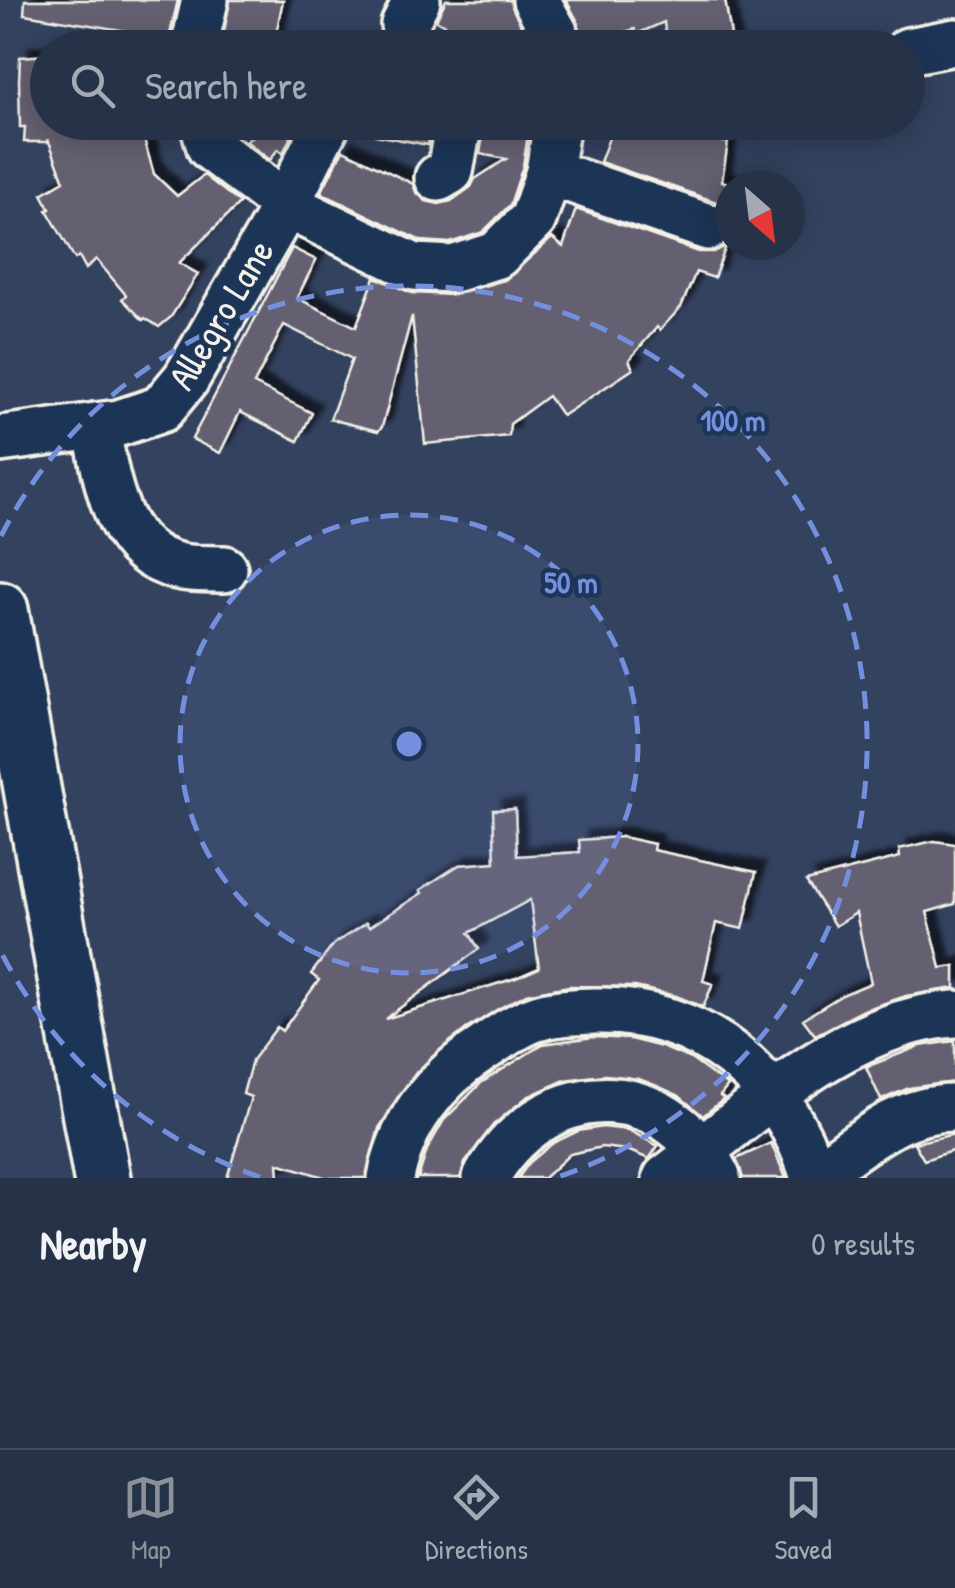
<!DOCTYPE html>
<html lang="en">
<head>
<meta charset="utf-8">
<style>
  body { margin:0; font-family:"Patrick Hand",sans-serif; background:#323e52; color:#f1f3f6 }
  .compass { position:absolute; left:715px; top:170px; width:90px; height:90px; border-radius:50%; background:#263247; box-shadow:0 5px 25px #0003; rotate:152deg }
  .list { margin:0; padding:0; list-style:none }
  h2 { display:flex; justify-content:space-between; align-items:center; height:130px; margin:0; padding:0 40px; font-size:42px }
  h2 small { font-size:32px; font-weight:400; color:#a4aab4 }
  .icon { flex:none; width:55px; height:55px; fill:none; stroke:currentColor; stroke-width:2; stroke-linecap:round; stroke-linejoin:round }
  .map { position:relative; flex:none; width:955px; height:1178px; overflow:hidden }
  .search { position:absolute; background:#263247; box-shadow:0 5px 25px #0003; left:30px; right:30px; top:30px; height:110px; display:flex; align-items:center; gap:25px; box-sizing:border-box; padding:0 35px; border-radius:55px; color:#a4aab4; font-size:38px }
  .sheet { height:270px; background:#263247 }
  nav { display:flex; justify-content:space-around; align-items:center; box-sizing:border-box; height:140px; border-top:2px solid #424d60; background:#263247; font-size:28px; color:#a4aab4 }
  nav a { display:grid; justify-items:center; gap:5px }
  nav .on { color:#8c9099 }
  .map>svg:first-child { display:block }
</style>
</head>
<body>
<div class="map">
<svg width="955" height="1178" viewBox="0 0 955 1178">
  <defs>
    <filter id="shadow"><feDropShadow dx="9" dy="-9" stdDeviation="2.5" flood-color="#0009"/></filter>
  </defs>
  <rect width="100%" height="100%" fill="#33425f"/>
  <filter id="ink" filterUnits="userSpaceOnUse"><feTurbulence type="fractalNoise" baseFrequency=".01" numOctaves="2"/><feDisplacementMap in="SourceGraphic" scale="20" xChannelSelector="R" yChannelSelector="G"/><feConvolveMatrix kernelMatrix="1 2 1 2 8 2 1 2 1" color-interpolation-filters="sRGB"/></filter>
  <g filter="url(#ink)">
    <g fill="#656171" stroke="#f4f1e8" stroke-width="2.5" fill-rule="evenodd" filter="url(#shadow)">
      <path d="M25,0H178L169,38L24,14Z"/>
      <path d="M230,0H283L273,48H221Z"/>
      <path d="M446,0H510L531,48H475L471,40L436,20Z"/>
      <path d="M566,0H725L733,48H667L664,22L637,34L635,29L584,44L577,20Z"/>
      <path d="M48,55V122H139L154,174L177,196L204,175L240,203L179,263L198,274L171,317L159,327L145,318L143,320L122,299L126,295L96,259L86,269L79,256L75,259L47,210L50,209L42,194L64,181L48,139V142H24L25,127H20L19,81L20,57Z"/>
      <path d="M244,122H298L283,153L278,149L270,160L246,141L257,133Z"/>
      <path d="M376,122H432L428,145L375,135Z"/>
      <path d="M485,122H530L523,166L510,205L483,232L450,243L421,241L321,193L343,150L413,184L416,192L426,201L439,204L451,201L471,187L475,179L506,159L480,154Z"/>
      <path d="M615,122H727L724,142H728L722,181L730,184V214L717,202L600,162Z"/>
      <path d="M576,209L699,252H714L726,246L714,278L696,272L681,307L660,330L657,327L629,360L633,369L562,416L548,396L510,424L509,436L425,444L412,316L382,427L378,431L330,419L352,359L284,325L254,384L312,413L298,441L240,412L220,453L192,439L292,248L316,260L297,298L356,327L375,277L412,293L452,295L505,280L552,238L563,247Z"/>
      <path d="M515,809L517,856L580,852L579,840L622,837L654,844L653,850L756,872L743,929L716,923L703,981L713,984L703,1007L676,996L635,987L569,986L526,994L466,1029L415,1073L379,1128L366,1178H327L278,1163L279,1178H227L251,1097L243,1094L252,1060L277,1027L282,1031L319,980L311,974L334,944L366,923L369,927L422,893L420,890L459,865L495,862L493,810ZM530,900L539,968L516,978L385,1019L479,949L469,933Z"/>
      <path d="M934,841L955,844V904L927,912L941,968L955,966V988L906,996L864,1010L815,1035L803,1019L842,995L871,983L856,913L835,926L806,881L900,857L899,849Z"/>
      <path d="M594,1037L630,1039L662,1047L691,1059L728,1086L720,1096L724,1099L703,1116L678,1095L639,1079L605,1075L565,1080L527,1097L493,1125L465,1163L460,1178H418L427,1150L444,1120L481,1083L543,1044Z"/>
      <path d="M955,1041V1082L909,1088L881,1100L866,1067L920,1046Z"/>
      <path d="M603,1127L628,1130L658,1146L649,1159L627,1150L602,1147L570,1154L544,1178H518L529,1163L553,1143L578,1131Z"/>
      <path d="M955,1134V1150L924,1160L914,1143Z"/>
      <path d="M771,1143L786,1178H743L736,1159Z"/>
    </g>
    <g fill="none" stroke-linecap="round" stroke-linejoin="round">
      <defs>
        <g id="minor">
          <path d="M536,0L554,32L558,48"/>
          <path d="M404,25L417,0"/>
          <path d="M194,48L205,0"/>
          <path d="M908,51L955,42"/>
          <path d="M203,122L210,147L286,205L414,267L453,269L497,255L533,219L549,172L557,122"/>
          <path d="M549,172L708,227"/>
          <path d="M438,178L450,171L459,122"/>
          <path d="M96,426C107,478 114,551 177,566C192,570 210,568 224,569"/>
          <path d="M0,439L119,423L161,409L186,379L286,205L326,125"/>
          <path d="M814,1177C858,1146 899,1107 955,1108"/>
          <path d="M391,1178C401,1124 435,1080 481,1050C497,1039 515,1026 534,1019C553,1012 574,1012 594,1011C702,1008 784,1077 814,1178"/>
          <path d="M486,1178C542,1078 664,1072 717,1177"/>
          <path d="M666,1178C752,1114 844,1021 955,1014"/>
        </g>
        <path id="major" d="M0,610L102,1178"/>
      </defs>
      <use href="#minor" stroke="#f4f1e8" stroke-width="52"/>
      <use href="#major" stroke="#f4f1e8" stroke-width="62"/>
      <use href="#minor" stroke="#1d3557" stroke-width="45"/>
      <use href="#major" stroke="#1d3557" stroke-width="55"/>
    </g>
  </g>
  <circle cx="409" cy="744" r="229" fill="#738fde" fill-opacity=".12"/>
  <g fill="none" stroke="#738fde" stroke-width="5" stroke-dasharray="18 12">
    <circle cx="409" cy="744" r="229"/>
    <path d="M260 1177A458 458 0 0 1 1 952M1 536A458 458 0 1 1 558 1177"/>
  </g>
  <g text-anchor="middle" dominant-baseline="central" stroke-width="9" stroke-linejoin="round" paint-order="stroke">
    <g font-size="38" fill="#f4f1e8" stroke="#1d3557">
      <text transform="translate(220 314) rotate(-59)">Allegro Lane</text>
    </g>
  </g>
  <circle cx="409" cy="744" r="15" fill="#738fde" stroke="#1d3557" stroke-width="5"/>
  <g font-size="30" text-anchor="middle" font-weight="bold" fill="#738fde" stroke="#1d3557" stroke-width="9" stroke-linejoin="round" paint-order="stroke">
    <text x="733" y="431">100 m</text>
    <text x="571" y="593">50 m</text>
  </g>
</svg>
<svg class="compass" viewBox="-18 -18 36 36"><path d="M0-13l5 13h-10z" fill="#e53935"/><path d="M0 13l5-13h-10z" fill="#a4aab4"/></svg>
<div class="search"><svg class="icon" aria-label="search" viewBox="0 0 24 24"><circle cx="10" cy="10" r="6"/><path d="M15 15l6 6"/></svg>Search here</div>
</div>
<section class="sheet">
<h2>Nearby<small>0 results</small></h2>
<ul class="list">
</ul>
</section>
<nav>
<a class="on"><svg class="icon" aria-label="map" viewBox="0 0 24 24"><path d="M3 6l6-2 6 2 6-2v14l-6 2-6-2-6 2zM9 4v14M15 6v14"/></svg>Map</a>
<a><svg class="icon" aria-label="directions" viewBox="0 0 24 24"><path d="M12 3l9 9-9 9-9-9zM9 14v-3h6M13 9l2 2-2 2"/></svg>Directions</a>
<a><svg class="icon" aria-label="saved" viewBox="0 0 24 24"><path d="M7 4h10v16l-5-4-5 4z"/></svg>Saved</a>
</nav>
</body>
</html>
